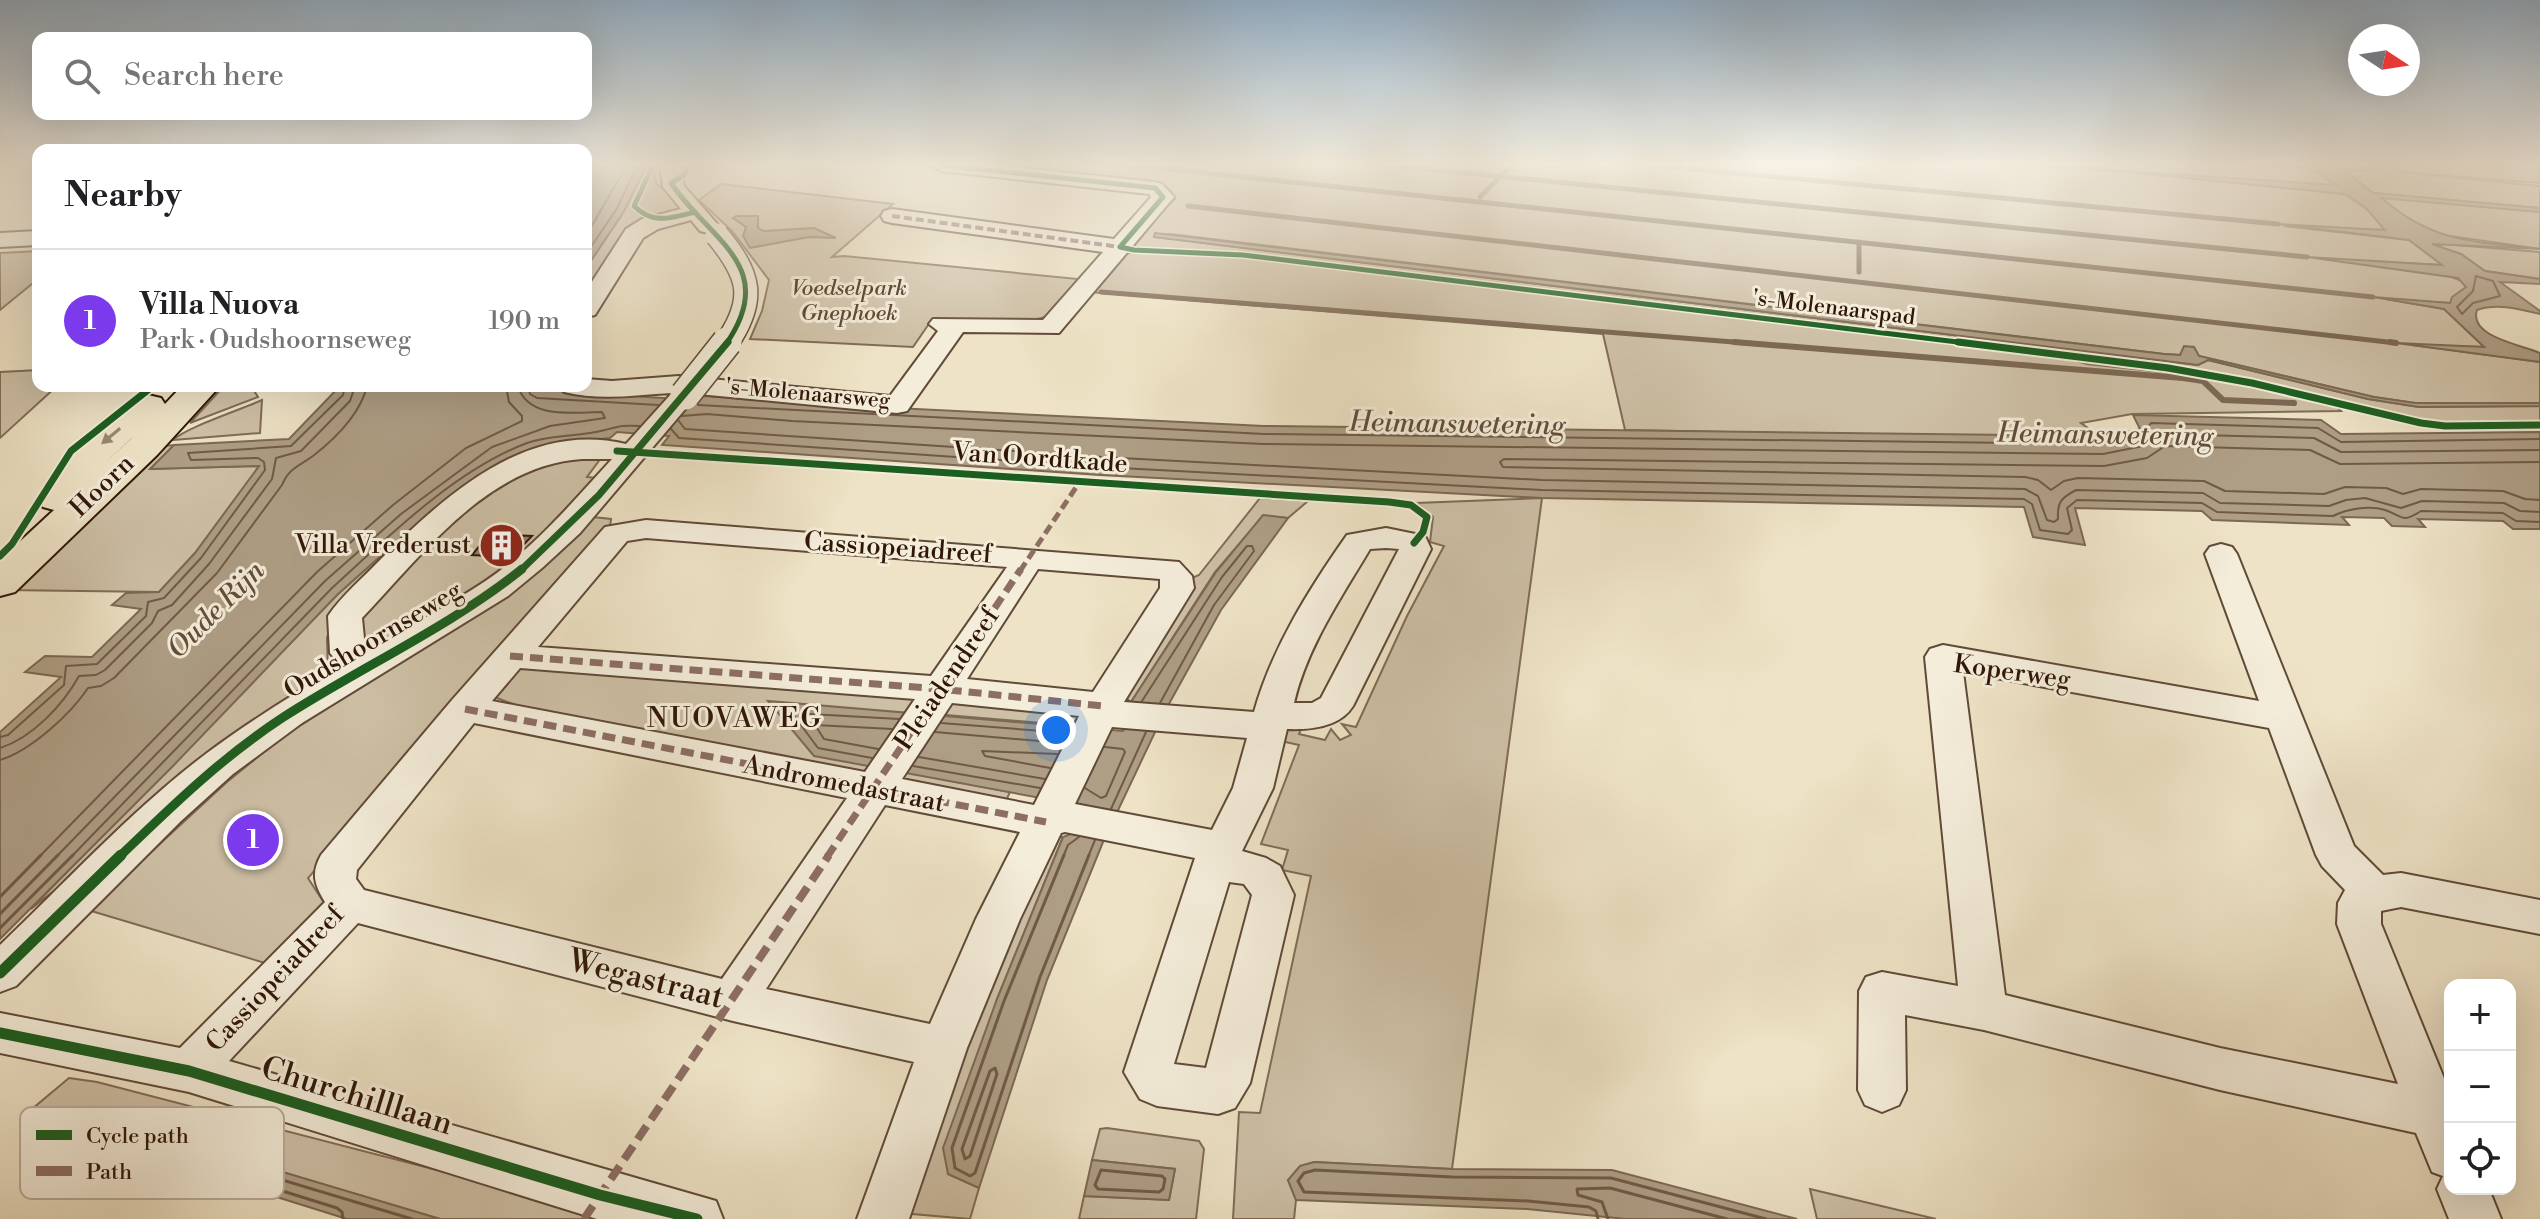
<!DOCTYPE html>
<html lang="en">
<head>
<meta charset="utf-8">
<style>
  body { margin:0; font-family:"Libre Bodoni",serif; background:#f2f2f2; color:#202124 }
  .controls { position:absolute; right:24px; bottom:24px; display:grid; overflow:hidden; border-radius:16px; box-shadow:0 8px 32px #0002 }
  .controls button { width:72px; height:72px; display:grid; place-items:center; padding:0; border:0; border-bottom:2px solid #e0e0e0; background:#fff; color:#202124; font:40px sans-serif }
  .compass { position:absolute; left:2348px; top:24px; width:72px; height:72px; border-radius:50%; background:#fff; box-shadow:0 8px 32px #0002; rotate:102deg }
  .you { position:absolute; left:1056px; top:730px; width:28px; height:28px; margin:-20px; border:6px solid #fff; border-radius:50%; background:#1a73e8; box-shadow:0 0 0 12px #1a73e833 }
  .badge { display:grid; place-items:center; width:52px; height:52px; border-radius:50%; background:#7c3aed; color:#fff; font-size:26px; font-weight:700 }
  .pin { position:absolute; translate:-50% -50%; border:4px solid #fff; box-shadow:0 2px 8px #0006 }
  .list { margin:0; padding:0; list-style:none }
  h2 { display:flex; justify-content:space-between; align-items:center; height:104px; margin:0; padding:0 32px; font-size:34px }
  h2 small { font-size:26px; font-weight:400; color:#757577 }
  .list li { display:grid; grid-template-columns:52px 1fr auto; gap:24px; align-items:center; box-sizing:border-box; height:144px; padding:0 32px; border-top:2px solid #e0e0e0 }
  .list b { display:block; font-size:30px; white-space:nowrap }
  .list p { margin:0; font-size:26px; white-space:nowrap; color:#757577 }
  .list em { font-size:26px; font-style:normal; color:#757577 }
  .icon { flex:none; width:44px; height:44px; fill:none; stroke:currentColor; stroke-width:2; stroke-linecap:round; stroke-linejoin:round }
  .map { position:relative; flex:none; width:2540px; height:1219px; overflow:hidden }
  .search { position:absolute; background:#fff; box-shadow:0 8px 32px #0002; left:32px; top:32px; width:560px; height:88px; display:flex; align-items:center; gap:20px; box-sizing:border-box; padding:0 28px; border-radius:16px; color:#757577; font-size:30px }
  .panel { position:absolute; background:#fff; box-shadow:0 8px 32px #0002; left:32px; top:144px; width:560px; height:248px; border-radius:16px }
  .map>svg:first-child { display:block }
</style>
</head>
<body>
<div class="map">
<svg width="2540" height="1219" viewBox="0 0 2540 1219">
  <rect width="100%" height="100%" fill="#eee3c6"/>
  <filter id="stains"><feTurbulence type="fractalNoise" baseFrequency=".0025" numOctaves="4"/><feColorMatrix values="0 0 0 0 .2 0 0 0 0 .09 0 0 0 0 .02 0 0 0 .5 -.17"/></filter>
  <radialGradient id="worn" r=".72"><stop offset=".6" stop-color="#630" stop-opacity="0"/><stop offset="1" stop-color="#630" stop-opacity=".3"/></radialGradient>
  <g fill="#cec0a6" stroke="#806c57" stroke-width="2">
    <path d="M647,165H653L656,183L683,207L659,218L599,280H589L586,284V268L623,213Z"/>
    <path d="M973,165H2295L2314,170L2336,185L2135,173L2345,194L2368,210L2385,230L2284,226L2409,240L2443,265L2326,259L2446,275L2465,282L2466,287L2451,303L2386,299L2444,309L2485,347L2413,345L2540,362V403H2415L2374,397L2199,356L2193,347L2181,355L2164,354L1170,234L1155,237L2198,365L2208,360L2368,399L2419,407L2540,406V422L2447,424L2417,421L2219,375L2102,357L1242,253L1142,250L1128,244L1175,199L1171,191L1164,187Z"/>
    <path d="M2344,165H2540V183L2397,172L2540,186V208L2373,193L2344,171L2379,170Z"/>
    <path d="M721,184L893,204L832,257L844,256L1078,279L1050,316L1020,323L933,318L913,347L750,339L762,311L769,280L732,231L699,200Z"/>
    <path d="M2380,197L2540,212V249L2436,234L2406,218Z"/>
    <path d="M2431,243L2540,252V279L2485,271L2461,254L2436,248Z"/>
    <path d="M38,251V279L0,310V253Z"/>
    <path d="M1134,252L1244,257L2059,356L2087,364L2209,377L2335,405L2341,411L2132,414L2081,423L2103,439L1625,430L1603,334L1088,292L1120,255Z"/>
    <path d="M38,370V386H57L0,438V372Z"/>
    <path d="M224,386H251L258,397L190,423Z"/>
    <path d="M262,400L260,433L173,440C187,427 240,410 262,400Z"/>
    <path d="M596,439L591,446L524,458L332,622L327,638L328,674L31,909L338,594L412,528L499,463L554,444Z"/>
    <path d="M174,445L151,469L260,466L195,553L159,592L5,590L156,447Z"/>
    <path d="M604,454L587,477L597,478L529,547L483,585L385,646L370,649L360,633L358,618L467,503L528,464Z"/>
    <path d="M1260,498L1308,501L1288,518L1263,516L1215,572L1131,702L1122,695L1192,578L1199,575Z"/>
    <path d="M1542,498L1452,1169L1314,1162L1288,1180L1296,1200L1294,1219H1233L1239,1112L1260,1113L1311,876L1282,870L1288,850L1261,844L1299,745L1281,741L1287,726L1304,722L1299,734L1325,740L1331,729L1340,740L1351,735L1342,724L1356,727L1407,616L1444,546L1430,542L1433,517L1417,503Z"/>
    <path d="M593,517L611,519L610,527L308,878L328,909L275,966L88,910L227,782L281,738L535,573Z"/>
    <path d="M527,666L926,696L869,780L521,707L494,697L515,671Z"/>
    <path d="M945,698L1063,708L1054,724L934,714Z"/>
    <path d="M894,770L1010,792L1004,805L884,785Z"/>
    <path d="M1048,836L1063,837L997,999L948,1174L979,1188L970,1219L901,1213Z"/>
    <path d="M69,1078L97,1082L626,1219H440L88,1114L69,1132L22,1126L32,1109Z"/>
    <path d="M1107,1128L1199,1141L1204,1149L1196,1219H1079L1084,1196L1169,1200L1175,1169L1092,1160L1100,1129Z"/>
    <path d="M1810,1189L1936,1219H1817Z"/>
  </g>
  <g fill="#ae9e85" stroke="#7c6853" stroke-width="2">
    <path d="M586,165H647L623,213L586,268Z"/>
    <path d="M2290,165H2344L2380,170L2345,171L2373,193L2540,208V212L2381,198C2436,244 2473,241 2540,249L2432,244L2461,254L2485,271L2540,279V284L2500,282L2540,311V314C2519,309 2497,303 2477,310C2468,337 2523,345 2540,353V362L2396,343L2484,347L2444,309L2373,297L2450,303L2452,297L2466,287L2458,278L2307,257L2442,265L2409,240L2278,224L2385,230L2366,208L2345,194L2110,170L2336,185L2314,170Z"/>
    <path d="M736,216H758V228L764,231L814,228L836,238L809,237L750,248L743,236L746,227L733,218Z"/>
    <path d="M1155,233L2164,354L2180,355L2184,346L2194,347L2199,356L2374,397L2415,403H2540V406L2419,407L2368,399L2208,360L2198,365L1154,237Z"/>
    <path d="M340,386H485L677,399L707,396L793,403L1264,426L2103,436L2140,429L2133,415L2321,420L2341,434L2540,432V529H2513L2503,521L2418,519L2425,527L2392,526L2384,518L2342,517L2349,525L2212,520L2202,511L2075,508L2085,545L2033,537L2024,507L1542,498L1100,475L662,445L669,436L617,432L610,438L554,444L513,457L485,472L412,528L338,594L172,767L0,939V732L61,677L25,672L45,656L92,657L141,609L112,605L126,593L159,592L195,553L259,466L150,469L174,445L289,439Z"/>
    <path d="M1263,515L1288,518L1221,610L1165,711L1103,842L1047,980L979,1188L948,1174L943,1148L997,999L1063,837L1071,834L1084,806L814,756L768,701L1123,731L1136,709L1131,702L1216,572Z"/>
    <path d="M88,1114L440,1219H347L69,1132Z"/>
    <path d="M1092,1160L1175,1169L1169,1200L1084,1196Z"/>
    <path d="M1314,1162L1452,1169L1612,1170L1797,1219H1626L1527,1209L1296,1200L1288,1180L1300,1166Z"/>
  </g>
  <g fill="none" stroke-linecap="round" stroke-linejoin="round">
    <g stroke="#705a46" stroke-width="2">
      <path d="M586,236L627,165"/>
      <path d="M586,254L616,210L638,165"/>
      <path d="M2476,276L2493,281L2500,296L2473,303L2462,314L2457,307L2473,291Z"/>
      <path d="M528,386L530,394L537,398L658,405"/>
      <path d="M698,405L1264,434L2104,444L2141,437L2151,423L2318,428L2341,442L2540,439"/>
      <path d="M682,416L707,414L792,421L1263,444L2103,454L2143,446L2159,434L2314,438L2341,452L2540,450"/>
      <path d="M678,420L685,429L1102,457L1542,480L2025,489L2038,496L2047,520L2054,522L2058,519C2057,502 2061,498 2076,490L2203,493L2220,503L2329,506L2346,500L2365,498L2401,508L2422,501L2504,503L2520,511L2540,512"/>
      <path d="M671,429L679,438L1101,467L1542,490L2024,499L2032,504L2040,530L2068,534L2072,530L2067,508L2077,500L2202,503L2217,512L2333,516C2347,509 2369,505 2385,510C2403,516 2401,524 2421,511L2503,513L2516,521L2540,522"/>
      <path d="M2540,462L2340,464L2310,450L2165,446L2147,458L2104,466L1504,459L1500,462L1503,467L2025,477L2038,480L2051,490L2064,481L2078,478L2204,481L2225,491L2324,494L2345,487L2386,488L2403,494L2421,489L2503,491L2525,499L2540,500"/>
      <path d="M1142,701L1222,577L1247,546H1252L1254,551L1214,605L1160,703"/>
      <path d="M941,723L1068,733"/>
      <path d="M935,732L1063,743"/>
      <path d="M0,737L8,735L64,685L66,666L97,664L146,616L148,602L164,598L201,558L265,470L264,462L258,458L191,460L188,453L291,446L343,395L345,386"/>
      <path d="M0,748C32,738 63,705 79,676L96,675L105,670L152,623L158,611L172,605L209,564L272,479L276,458L301,451L350,401L355,386"/>
      <path d="M878,749L824,739L815,725L892,729"/>
      <path d="M919,757L1045,779"/>
      <path d="M872,758L818,748L792,713L899,719"/>
      <path d="M0,760C30,751 70,715 88,688L101,686L114,678L217,573L282,485C289,468 299,466 313,456C336,438 360,415 367,386"/>
      <path d="M913,766L1040,788"/>
      <path d="M1050,768L985,756L982,751L1057,754"/>
      <path d="M1085,788L1101,798L1106,796L1125,752L1123,749L1105,747"/>
      <path d="M1111,809L1146,732"/>
      <path d="M39,857L317,572L393,505L466,448L522,421V416L509,402L506,386"/>
      <path d="M56,857L325,581L401,514L492,447L550,426L605,418L602,412C574,412 528,420 518,386"/>
      <path d="M71,857L332,588C388,537 455,470 527,443C552,434 579,437 605,430C620,426 623,425 640,426"/>
      <path d="M1063,857L1068,845L1079,837"/>
      <path d="M1088,857L1095,840"/>
    </g>
    <g stroke="#705a46" stroke-width="3">
      <path d="M1064,855L1004,1001L952,1148L955,1168L970,1176L975,1173L1040,977L1089,855"/>
      <path d="M0,897L41,855"/>
      <path d="M0,914L58,855"/>
      <path d="M0,928L73,855"/>
      <path d="M995,1068L997,1074L970,1156L965,1159L962,1149L990,1071Z"/>
      <path d="M1101,1170L1162,1176L1165,1179L1163,1189L1159,1192L1098,1189L1095,1185Z"/>
      <path d="M343,1219L342,1212L337,1208L116,1139L114,1134L119,1131L412,1219"/>
      <path d="M1598,1219L1596,1211L1589,1207L1528,1201L1304,1192L1298,1181L1304,1173L1315,1170L1452,1177L1611,1178L1766,1219"/>
      <path d="M1608,1219L1602,1202L1578,1195L1577,1189L1610,1188L1727,1219"/>
    </g>
    <g stroke="#7c6853" stroke-width="5">
      <path d="M1132,165L2373,297"/>
      <path d="M1387,165L2307,257"/>
      <path d="M1649,165L2278,224"/>
      <path d="M2044,165L2110,170"/>
      <path d="M1480,197L1512,165"/>
      <path d="M1188,206L2396,343"/>
      <path d="M1859,242V272"/>
      <path d="M1101,292L1759,344"/>
    </g>
    <g stroke="#7c6853" stroke-width="6">
      <path d="M1734,342L2183,378L2203,381L2223,400L2294,403"/>
      <path d="M2390,342L2396,343"/>
    </g>
  </g>
  <path fill="#93816b" stroke="#311708" stroke-width="2" d="M489,534L532,536L512,557L472,555Z"/>
  <g fill="none" stroke-linecap="round" stroke-linejoin="round">
    <defs>
      <g id="minor">
        <path d="M660,165H680L684,186L719,226L708,233L700,231L691,220L658,229L643,238L595,315L586,317V291L626,229L642,219L681,209L663,187Z"/>
        <path d="M931,165H995L1155,182L1162,184L1174,197L1059,333L963,332L907,411L897,413L698,394L580,533L542,568L508,596L302,723L233,774L181,821L16,986L0,992V945C67,881 134,808 207,753C250,721 295,693 341,666L330,653L328,616C342,595 364,577 382,558C446,495 527,420 626,444L672,393C636,395 600,401 564,392L560,386H586V379L612,381L679,376L890,396L938,331L929,324L933,319L1043,320L1103,252L892,223L884,221L881,216L884,211L892,209L1114,239L1151,197L1149,194L941,171ZM582,459H612C572,503 533,549 484,582C446,607 406,628 367,651L365,649L362,618C423,554 488,465 582,459Z"/>
        <path d="M38,231V245L0,247V233Z"/>
        <path d="M646,520L1179,562L1192,576L1194,588L1124,702L1254,712C1272,648 1309,589 1347,535L1386,528L1425,536L1431,549L1353,706C1340,727 1311,730 1287,729L1273,788L1242,851L1266,858L1280,866L1294,895L1250,1083L1235,1108L1218,1114L1157,1106L1140,1099L1124,1072L1195,858L1065,832L1061,833L1020,919L967,1048L909,1219H857L914,1062L733,1021L358,923L229,1061L716,1201L723,1219H597L189,1092L0,1053V1013L180,1048L325,902C314,884 311,873 321,855L452,700L605,527ZM646,538L1007,567L931,676L538,647L627,541ZM1386,548L1399,549L1321,698L1312,703H1294C1307,647 1341,598 1370,549ZM1038,569L1160,579V588L1093,692L967,679ZM520,668L915,699L865,772L492,701ZM952,703L1079,716L1034,805L902,779ZM474,723L847,798L722,979L364,890L356,879L357,870ZM1112,727L1247,738L1233,788L1212,830L1075,804ZM885,805L1020,832L976,919L930,1024L766,989ZM1229,882L1244,884L1252,895L1206,1068L1174,1064Z"/>
        <path d="M2221,544L2232,547L2237,554L2354,846L2383,875L2401,873L2540,900V934L2401,907L2381,911V924L2450,1093V1189H2489L2501,1219H2449L2437,1189L2443,1176L2432,1172L2416,1133L2220,1090L1984,1030L1905,1015L1906,1090L1899,1105L1882,1112L1865,1105L1858,1090L1859,991L1866,977L1882,972L1958,986L1925,657L1930,649L1943,645L2259,701L2205,554L2210,547ZM1963,672L2269,728L2316,855L2322,866L2345,890L2338,903L2337,924L2398,1084L2220,1048L2005,995Z"/>
      </g>
      <path id="major" d="M182,386H220L157,455L15,592L0,596V560L54,510L43,507L37,499L81,442L135,398L148,395L161,398L165,404ZM133,437L131,439L101,466Z"/>
    </defs>
    <use href="#minor" stroke="#604a38" stroke-width="4"/>
    <use href="#major" stroke="#311708" stroke-width="4"/>
    <use href="#minor" fill="#f4edda" fill-rule="evenodd"/>
    <use href="#major" fill="#eee3c6" fill-rule="evenodd"/>
    <defs>
      <path id="minor-bridge-far1" d="M717,235C750,275 757,299 726,344"/>
      <path id="minor-bridge" d="M685,395L727,342"/>
    </defs>
    <use href="#minor-bridge-far1" stroke="#604a38" stroke-width="26" stroke-linecap="butt"/>
    <use href="#minor-bridge" stroke="#604a38" stroke-width="32" stroke-linecap="butt"/>
    <use href="#minor-bridge-far1" stroke="#f4edda" stroke-width="23"/>
    <use href="#minor-bridge" stroke="#f4edda" stroke-width="29"/>
    <path stroke="#8d6e63" stroke-width="4" stroke-dasharray="8 4" stroke-linecap="butt" d="M892,216L1120,247"/>
    <path stroke="#8d6e63" stroke-width="5" stroke-dasharray="10 5" stroke-linecap="butt" d="M1020,571L1081,480"/>
    <g stroke="#8d6e63" stroke-width="7" stroke-dasharray="13 7" stroke-linecap="butt">
      <path d="M510,656L940,689L1103,706"/>
      <path d="M465,709L1046,822"/>
      <path d="M827,857L1021,569"/>
    </g>
    <path stroke="#8d6e63" stroke-width="8" stroke-dasharray="16 8" stroke-linecap="butt" d="M584,1219L829,855"/>
    <defs>
      <g id="cycleway-far3">
        <path d="M653,165L634,206C653,225 671,218 695,212"/>
        <path d="M688,165L684,175L671,183C710,241 780,266 726,344"/>
        <path d="M941,165L1155,188L1163,197L1120,247L1134,250L1243,255L1974,344"/>
      </g>
      <g id="cycleway-far2">
        <path d="M1958,342L2168,368L2252,383L2421,423L2445,426L2540,425"/>
        <path d="M617,451L1389,502L1411,505L1427,517L1423,532L1414,543"/>
        <path d="M0,556L12,544L71,451L153,386"/>
        <path d="M520,571L599,495L728,342"/>
      </g>
      <path id="cycleway-far1" d="M119,857C171,807 221,758 282,718C361,667 448,628 522,569"/>
      <g id="cycleway">
        <path d="M0,973L121,855"/>
        <path d="M0,1033L189,1071L600,1195L697,1219"/>
      </g>
    </defs>
    <use href="#cycleway-far3" stroke="#f4edda" stroke-width="8"/>
    <use href="#cycleway-far2" stroke="#f4edda" stroke-width="11"/>
    <use href="#cycleway-far1" stroke="#f4edda" stroke-width="14"/>
    <use href="#cycleway" stroke="#f4edda" stroke-width="16"/>
    <use href="#cycleway-far3" stroke="#1b5e20" stroke-width="5"/>
    <use href="#cycleway-far2" stroke="#1b5e20" stroke-width="7"/>
    <use href="#cycleway-far1" stroke="#1b5e20" stroke-width="9"/>
    <use href="#cycleway" stroke="#1b5e20" stroke-width="11"/>
  </g>
  <defs><path id="oneway-solid" d="M-6-.8H1V-3.2L6.5 0L1 3.2V.8H-6Z" transform="scale(2)"/></defs>
  <use fill="#998770" href="#oneway-solid" transform="translate(111 436) rotate(140)"/>
  <linearGradient id="sky" x2="0" y2="1"><stop stop-color="#91abc0"/><stop offset="0.49" stop-color="#f7f2e5"/><stop offset="1" stop-color="#f7f2e5" stop-opacity="0"/></linearGradient>
  <rect width="2540" height="335" fill="url(#sky)"/>
  <defs>
    <symbol id="building-disc" viewBox="-11 -11 22 22"><circle r="9.5" fill="#8f2418" stroke="#f4edda"/><path d="M-4-6H4V6H1V3H-1V6H-4ZM-2.5-4.3h1.7v1.8h-1.7ZM.8-4.3h1.7v1.8H.8ZM-2.5-1h1.7V.8h-1.7ZM.8-1h1.7V.8H.8Z" fill="#fff"/></symbol>
  </defs>
  <g fill-rule="evenodd">
    <use href="#building-disc" x="476" y="520" width="51" height="51"/>
  </g>
  <g text-anchor="middle" dominant-baseline="central" stroke-width="6" stroke-linejoin="round" paint-order="stroke">
    <g font-size="22" font-style="italic" fill="#604a37" stroke="#f4edda">
      <text x="849" y="288">Voedselpark<tspan x="849" dy="25">Gnephoek</tspan></text>
    </g>
    <g font-size="22" fill="#311708" stroke="#f4edda">
      <text transform="translate(1834 308) rotate(7)">'s-Molenaarspad</text>
      <text transform="translate(808 394) rotate(5)">'s-Molenaarsweg</text>
    </g>
    <g font-size="26" fill="#311708" stroke="#f4edda">
      <text transform="translate(1040 458) rotate(4)">Van Oordtkade</text>
      <text transform="translate(102 486) rotate(-44)">Hoorn</text>
      <text transform="translate(898 548) rotate(4)">Cassiopeiadreef</text>
      <text transform="translate(373 640) rotate(-31)">Oudshoornseweg</text>
      <text transform="translate(2012 672) rotate(8)">Koperweg</text>
      <text transform="translate(947 679) rotate(-56)">Pleiadendreef</text>
      <text transform="translate(844 784) rotate(11)">Andromedastraat</text>
      <text transform="translate(275 979) rotate(-47)">Cassiopeiadreef</text>
    </g>
    <g font-size="26" fill="#311708" stroke="#f4edda" text-anchor="end">
      <text x="471" y="545">Villa Vrederust</text>
    </g>
    <g font-size="28" font-style="italic" fill="#634d3a" stroke="#f4edda">
      <text transform="translate(1457 424) rotate(1)">Heimanswetering</text>
      <text transform="translate(2105 435) rotate(1)">Heimanswetering</text>
      <text transform="translate(216 610) rotate(-45)">Oude Rijn</text>
    </g>
    <g font-size="28" letter-spacing="2" fill="#311708" stroke="#f4edda">
      <text x="735" y="718">NUOVAWEG</text>
    </g>
    <g font-size="32" fill="#311708" stroke="#f4edda">
      <text transform="translate(646 979) rotate(14)">Wegastraat</text>
      <text transform="translate(357 1096) rotate(17)">Churchilllaan</text>
    </g>
  </g>
  <rect x="20" y="1107" width="264" height="92" rx="12" fill="#f4edda" stroke="#baad9b" stroke-width="2"/>
  <rect x="36" y="1130" width="36" height="10" fill="#1b5e20"/>
  <rect x="36" y="1166" width="36" height="10" fill="#8d6e63"/>
  <g font-size="22" fill="#311708">
    <text x="86" y="1143">Cycle path</text>
    <text x="86" y="1179">Path</text>
  </g>
  <rect width="100%" height="100%" filter="url(#stains)"/>
  <rect width="100%" height="100%" fill="url(#worn)"/>
</svg>
<div class="controls">
<button>+</button>
<button>−</button>
<button><svg class="icon" aria-label="locate" viewBox="0 0 24 24"><circle cx="12" cy="12" r="6"/><path d="M12 2v4M12 18v4M2 12h4M18 12h4"/></svg></button>
</div>
<svg class="compass" viewBox="-18 -18 36 36"><path d="M0-13l5 13h-10z" fill="#e53935"/><path d="M0 13l5-13h-10z" fill="#757577"/></svg>
<div class="you"></div>
<div class="pin badge" style="left:253px;top:840px">1</div>
<div class="search"><svg class="icon" aria-label="search" viewBox="0 0 24 24"><circle cx="10" cy="10" r="6"/><path d="M15 15l6 6"/></svg>Search here</div>
<section class="panel">
<h2>Nearby<small></small></h2>
<ul class="list">
<li><span class="badge">1</span><div><b>Villa Nuova</b><p>Park · Oudshoornseweg</p></div><em>190 m</em></li>
</ul>
</section>
</div>
</body>
</html>
